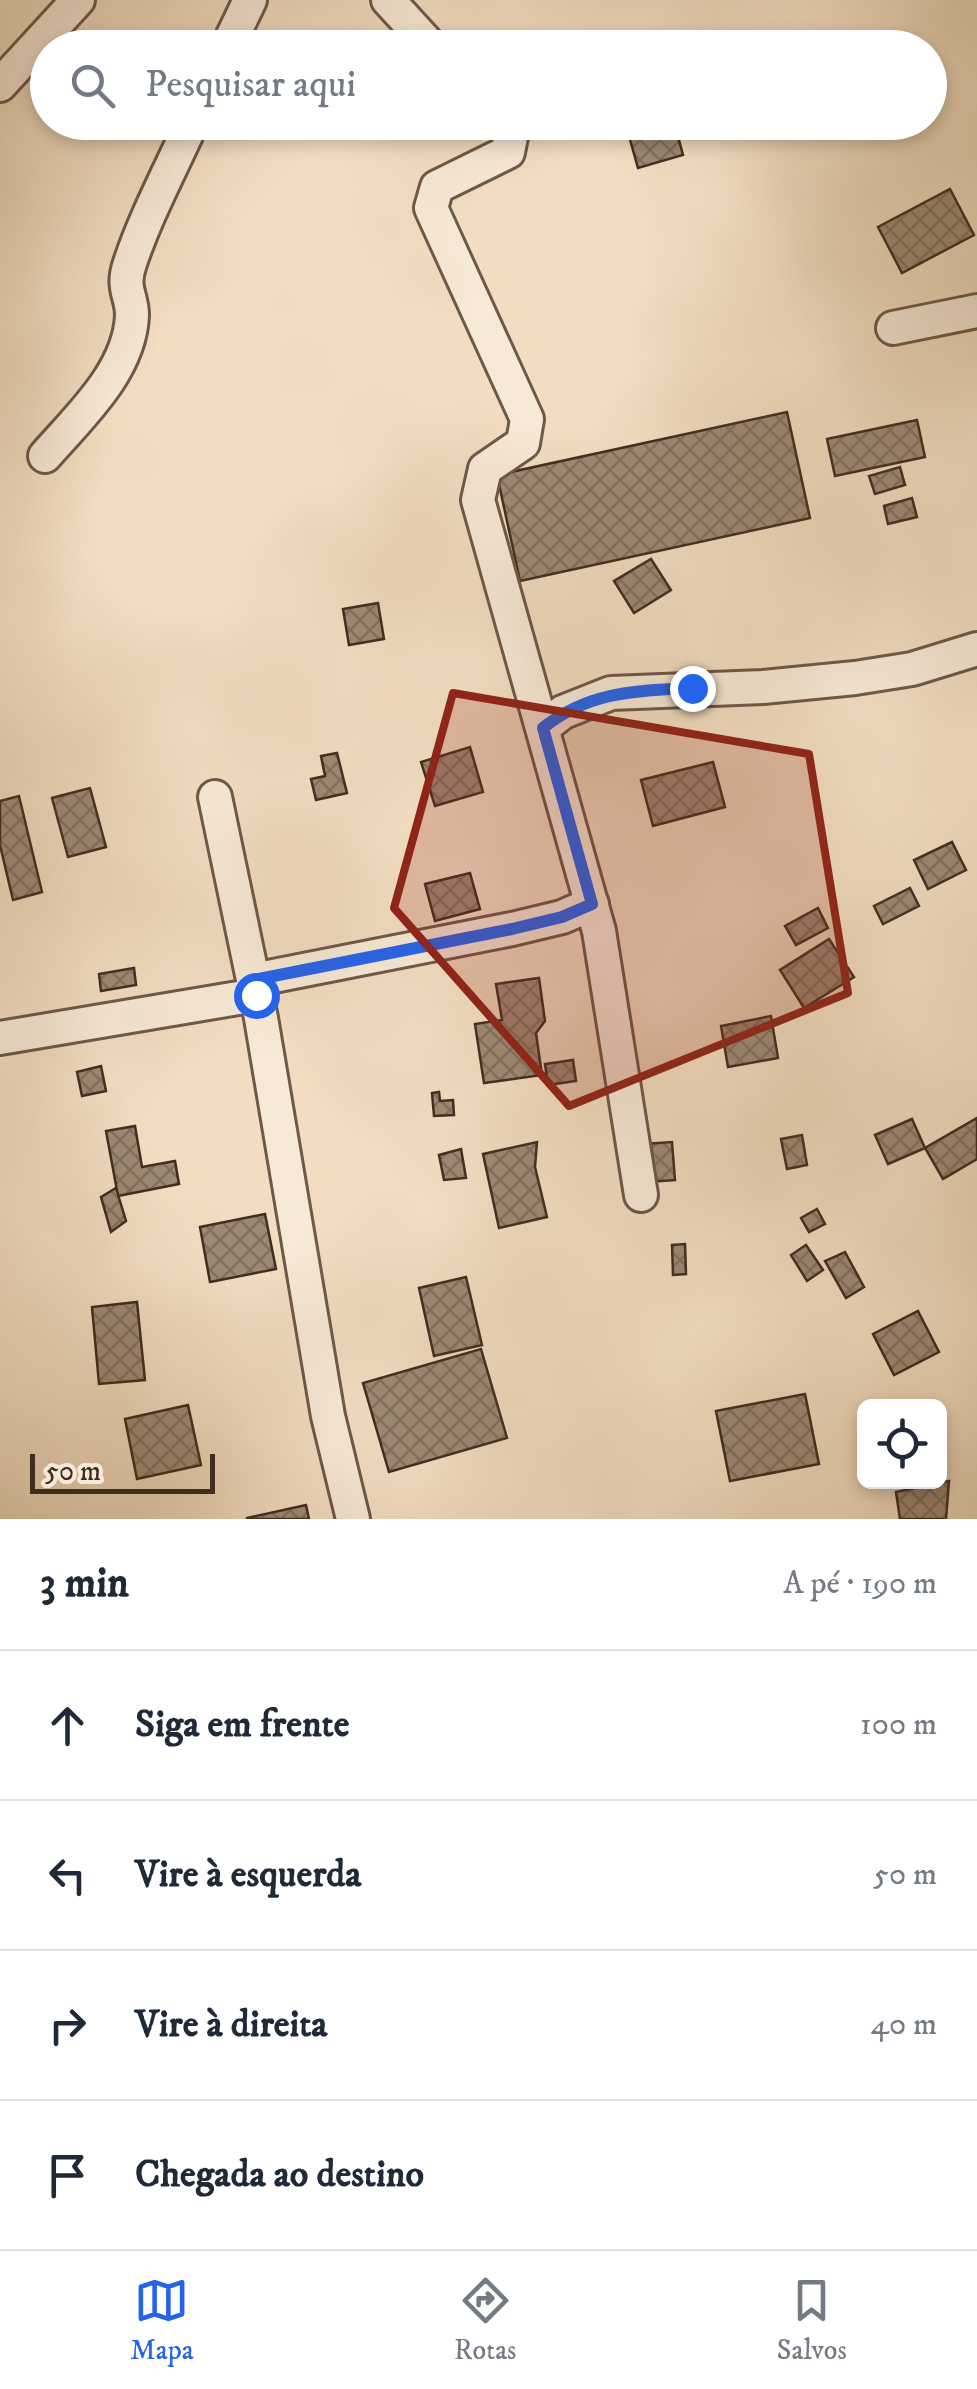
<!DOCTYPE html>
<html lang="pt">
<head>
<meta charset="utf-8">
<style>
  body { margin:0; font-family:"IM FELL DW Pica",serif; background:#f6f6f7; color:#1f2937 }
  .controls { position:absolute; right:30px; bottom:30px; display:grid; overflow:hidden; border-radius:15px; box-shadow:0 5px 15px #0003 }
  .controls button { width:90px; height:90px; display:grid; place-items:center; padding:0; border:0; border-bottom:2px solid #e0e1e3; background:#fff; color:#1f2937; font:50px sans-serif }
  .scale { position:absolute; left:30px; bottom:25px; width:185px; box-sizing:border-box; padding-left:10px; border:5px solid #412d20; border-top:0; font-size:28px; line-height:35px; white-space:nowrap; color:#412d20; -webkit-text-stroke:8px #f7e9d7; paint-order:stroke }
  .stop { position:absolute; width:30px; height:30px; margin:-22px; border:8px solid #2563eb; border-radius:50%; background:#fff }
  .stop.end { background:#2563eb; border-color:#fff; box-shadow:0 2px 10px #0008 }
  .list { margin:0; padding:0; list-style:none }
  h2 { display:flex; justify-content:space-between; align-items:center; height:130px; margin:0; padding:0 40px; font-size:42px }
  h2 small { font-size:32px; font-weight:400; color:#747a83 }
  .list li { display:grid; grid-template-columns:65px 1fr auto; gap:30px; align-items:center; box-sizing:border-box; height:150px; padding:0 40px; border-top:2px solid #e0e1e3 }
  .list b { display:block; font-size:38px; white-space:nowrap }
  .list em { font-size:32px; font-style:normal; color:#747a83 }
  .icon { flex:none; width:55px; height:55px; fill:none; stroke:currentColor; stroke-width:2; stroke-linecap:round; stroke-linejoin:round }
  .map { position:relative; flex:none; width:977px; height:1519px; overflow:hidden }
  .search { position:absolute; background:#fff; box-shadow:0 5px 15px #0003; left:30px; right:30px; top:30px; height:110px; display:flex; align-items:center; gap:25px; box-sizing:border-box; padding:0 35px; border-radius:55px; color:#747a83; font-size:38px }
  .sheet { height:730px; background:#fff }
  nav { display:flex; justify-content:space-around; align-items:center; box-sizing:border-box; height:140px; border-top:2px solid #e0e1e3; background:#fff; font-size:28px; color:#747a83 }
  nav a { display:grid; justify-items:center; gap:5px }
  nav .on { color:#2563eb }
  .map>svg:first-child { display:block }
</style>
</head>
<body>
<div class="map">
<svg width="977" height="1519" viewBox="0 0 977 1519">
  <defs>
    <pattern id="building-cross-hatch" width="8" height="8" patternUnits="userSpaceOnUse" patternTransform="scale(2.5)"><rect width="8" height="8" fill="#9d8974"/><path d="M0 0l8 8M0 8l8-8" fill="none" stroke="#82705f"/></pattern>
  </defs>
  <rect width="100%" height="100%" fill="#f2ddc1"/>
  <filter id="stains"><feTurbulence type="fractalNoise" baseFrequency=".002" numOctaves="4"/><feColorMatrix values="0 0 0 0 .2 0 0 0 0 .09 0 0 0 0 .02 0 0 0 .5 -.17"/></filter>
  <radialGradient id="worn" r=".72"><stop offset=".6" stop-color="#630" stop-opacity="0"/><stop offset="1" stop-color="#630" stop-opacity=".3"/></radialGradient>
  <g fill="url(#building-cross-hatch)" stroke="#412d20" stroke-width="2.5">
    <path d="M625,122H674L683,155L638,168Z"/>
    <path d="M950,189L974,235L902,273L878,227Z"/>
    <path d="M787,412L810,518L520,581L497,475Z"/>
    <path d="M917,420L925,457L835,476L827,439Z"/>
    <path d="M900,467L905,485L875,494L869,476Z"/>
    <path d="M912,498L917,517L888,524L884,506Z"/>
    <path d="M651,559L671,590L634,613L614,581Z"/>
    <path d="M378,603L384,639L349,645L343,609Z"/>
    <path d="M470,747L483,792L435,806L421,762Z"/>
    <path d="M337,753L347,793L316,800L311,779L325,776L321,756Z"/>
    <path d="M713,762L725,807L653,826L641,780Z"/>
    <path d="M90,788L106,847L68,857L52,798Z"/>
    <path d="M19,796L42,892L13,900L0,845V801Z"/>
    <path d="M952,842L966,870L928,889L914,860Z"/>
    <path d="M470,873L480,909L435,921L425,884Z"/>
    <path d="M910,888L919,906L883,924L874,906Z"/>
    <path d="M818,908L828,928L796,945L785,926Z"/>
    <path d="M829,939L854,977L804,1008L780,970Z"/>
    <path d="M134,968L136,985L101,991L99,974Z"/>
    <path d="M539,978L545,1021L536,1033L542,1075L484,1083L475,1024L502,1020L496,984Z"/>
    <path d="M771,1016L778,1058L728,1067L721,1026Z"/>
    <path d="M573,1060L576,1081L548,1085L545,1064Z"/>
    <path d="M101,1066L106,1091L82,1096L77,1072Z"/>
    <path d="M439,1092L440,1101L453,1100L454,1115L434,1116L432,1093Z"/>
    <path d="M977,1118V1159L943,1179L925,1148Z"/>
    <path d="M912,1119L925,1148L888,1164L875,1135Z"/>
    <path d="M135,1126L142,1167L175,1161L179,1184L118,1196L106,1131Z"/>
    <path d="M802,1135L807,1165L787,1169L781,1139Z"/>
    <path d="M537,1142L535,1167L547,1217L499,1228L483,1154Z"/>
    <path d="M672,1142L675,1180L648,1182L644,1144Z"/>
    <path d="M461,1149L466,1178L444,1180L439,1155Z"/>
    <path d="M116,1188L126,1221L111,1232L101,1197Z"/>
    <path d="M817,1209L825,1224L809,1232L801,1218Z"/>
    <path d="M265,1214L276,1269L210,1282L200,1227Z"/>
    <path d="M685,1244L686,1274L673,1275L672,1245Z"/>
    <path d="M806,1245L823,1270L807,1281L791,1255Z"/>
    <path d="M845,1252L864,1287L846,1298L825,1261Z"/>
    <path d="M466,1277L482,1345L434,1356L419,1288Z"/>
    <path d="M137,1302L145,1380L99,1384L92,1307Z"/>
    <path d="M918,1311L939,1352L894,1375L873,1334Z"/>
    <path d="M481,1349L507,1438L389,1472L363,1383Z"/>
    <path d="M805,1394L819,1464L730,1481L716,1411Z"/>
    <path d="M188,1405L201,1465L137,1479L125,1419Z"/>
    <path d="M949,1481L946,1519H900L896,1492Z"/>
    <path d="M306,1505L309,1519H247V1518Z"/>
  </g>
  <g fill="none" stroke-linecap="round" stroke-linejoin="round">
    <defs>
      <g id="minor">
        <path d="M388,0L432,48"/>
        <path d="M227,48L250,0"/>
        <path d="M0,85L78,0"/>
        <path d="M499,122L511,137L508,152L437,187L431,208L527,419L523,443L485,469L478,500L599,931L641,1195"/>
        <path d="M893,328L977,311"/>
        <path d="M45,456C79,417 130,371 132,315C132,295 121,289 130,263C146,215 171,169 192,122"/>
        <path d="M543,728L563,712L611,693L763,687L855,678L912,669L977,649"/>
        <path d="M215,797L261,1018L328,1416L353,1519"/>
        <path d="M253,980L512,929L562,917L592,904"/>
        <path d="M0,1038L256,995"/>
      </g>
    </defs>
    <use href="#minor" stroke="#6d5948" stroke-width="38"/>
    <use href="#minor" stroke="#f7e9d7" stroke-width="32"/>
  </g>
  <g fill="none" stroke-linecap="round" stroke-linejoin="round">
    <path stroke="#2563eb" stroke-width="12" d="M256,995L253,980L512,929L562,917L592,904L543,728C589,691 636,691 692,688"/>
  </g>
  <path fill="#8f2418" fill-opacity="0.2" stroke="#8f2418" stroke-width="8" stroke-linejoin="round" d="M453,693L809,754L848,993L569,1106L394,908Z"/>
  <rect width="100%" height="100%" filter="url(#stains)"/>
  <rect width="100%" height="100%" fill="url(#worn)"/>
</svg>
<div class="controls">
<button><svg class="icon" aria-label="locate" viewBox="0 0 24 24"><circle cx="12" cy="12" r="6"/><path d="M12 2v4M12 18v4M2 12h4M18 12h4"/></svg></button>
</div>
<div class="scale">50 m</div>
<div class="stop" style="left:256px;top:995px"></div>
<div class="stop end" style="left:692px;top:688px"></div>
<div class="search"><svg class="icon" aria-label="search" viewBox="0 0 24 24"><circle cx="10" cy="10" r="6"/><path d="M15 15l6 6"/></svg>Pesquisar aqui</div>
</div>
<section class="sheet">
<h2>3 min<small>A pé · 190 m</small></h2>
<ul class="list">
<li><svg class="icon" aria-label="ahead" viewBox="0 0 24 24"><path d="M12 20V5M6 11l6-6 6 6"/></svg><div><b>Siga em frente</b></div><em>100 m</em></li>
<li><svg class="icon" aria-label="left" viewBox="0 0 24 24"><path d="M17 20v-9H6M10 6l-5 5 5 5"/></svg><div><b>Vire à esquerda</b></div><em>50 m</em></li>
<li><svg class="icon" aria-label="right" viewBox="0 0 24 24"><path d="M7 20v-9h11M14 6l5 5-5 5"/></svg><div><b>Vire à direita</b></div><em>40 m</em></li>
<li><svg class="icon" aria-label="arrive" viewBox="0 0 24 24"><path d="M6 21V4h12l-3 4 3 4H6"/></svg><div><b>Chegada ao destino</b></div></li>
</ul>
</section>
<nav>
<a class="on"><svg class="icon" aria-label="map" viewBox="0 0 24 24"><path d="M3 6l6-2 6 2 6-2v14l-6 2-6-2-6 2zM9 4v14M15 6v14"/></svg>Mapa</a>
<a><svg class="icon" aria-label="directions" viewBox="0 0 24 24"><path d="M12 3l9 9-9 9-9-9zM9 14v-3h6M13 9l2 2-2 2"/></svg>Rotas</a>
<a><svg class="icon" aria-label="saved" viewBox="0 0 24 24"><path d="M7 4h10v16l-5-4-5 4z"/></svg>Salvos</a>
</nav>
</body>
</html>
